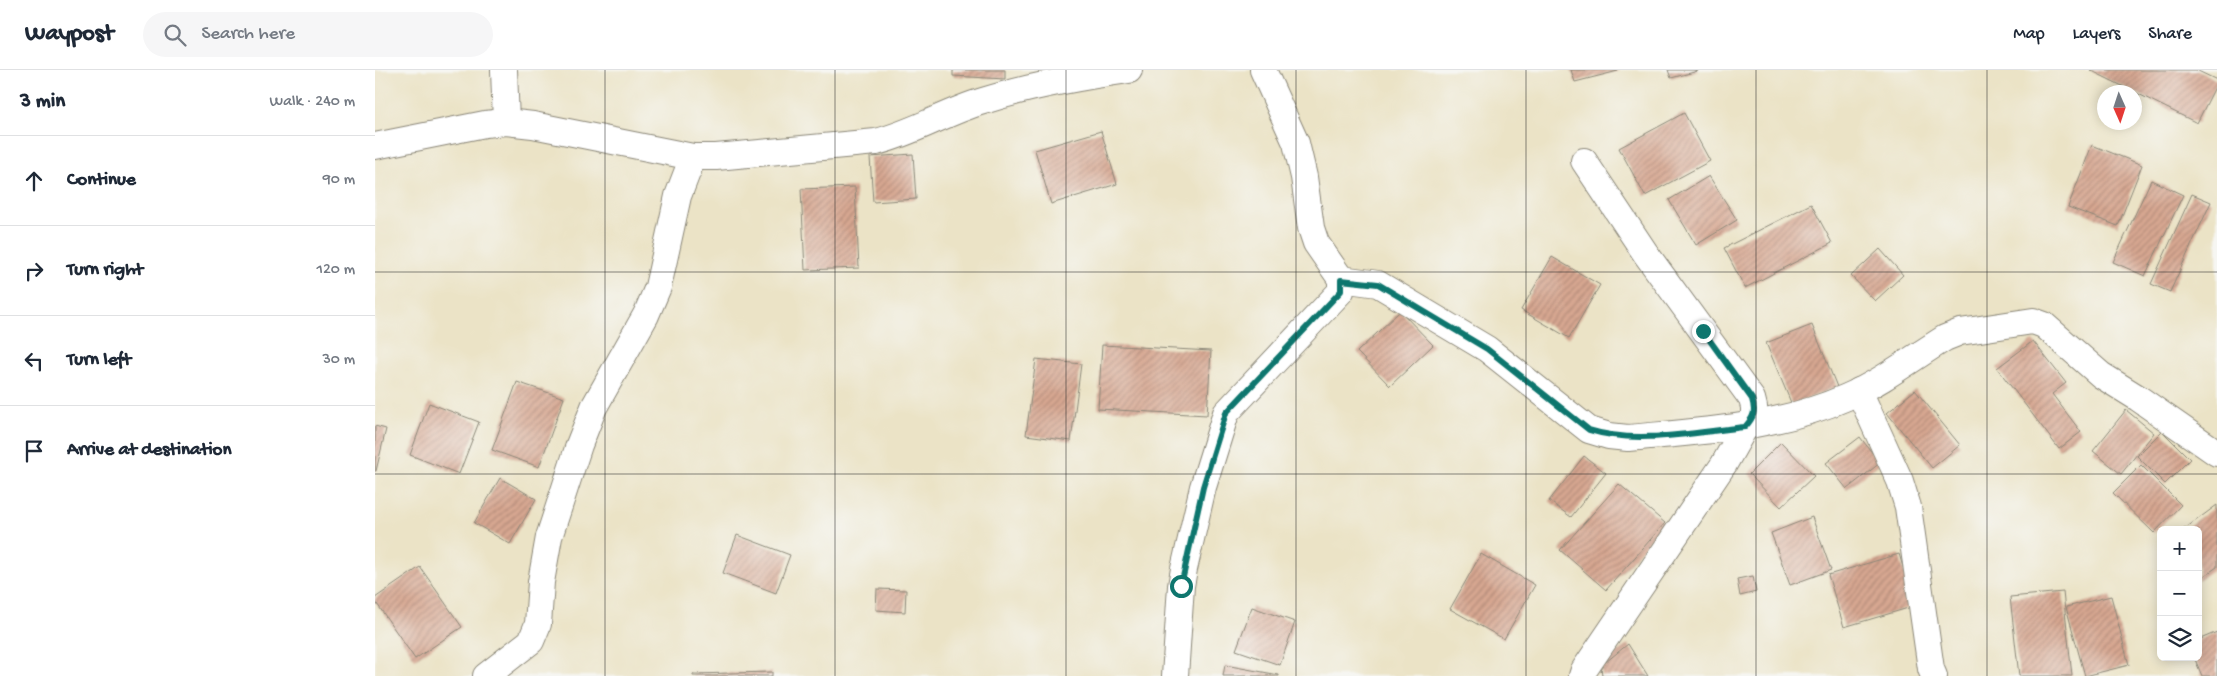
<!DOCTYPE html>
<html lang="en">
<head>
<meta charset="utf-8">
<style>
  body { margin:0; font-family:"Gochi Hand",sans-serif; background:#f6f6f7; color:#1f2937 }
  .controls { position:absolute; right:15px; bottom:15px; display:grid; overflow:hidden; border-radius:8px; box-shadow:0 2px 12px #0003 }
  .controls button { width:45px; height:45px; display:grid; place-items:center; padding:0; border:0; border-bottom:1px solid #e0e1e3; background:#fff; color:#1f2937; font:25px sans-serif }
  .compass { position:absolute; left:1722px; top:15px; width:45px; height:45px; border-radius:50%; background:#fff; box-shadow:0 2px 12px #0003; rotate:177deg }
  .stop { position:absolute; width:15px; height:15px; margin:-11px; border:4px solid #0f766e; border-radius:50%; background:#fff }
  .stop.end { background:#0f766e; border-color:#fff; box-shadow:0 1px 5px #0008 }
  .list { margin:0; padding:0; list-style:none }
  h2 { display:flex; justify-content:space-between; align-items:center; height:65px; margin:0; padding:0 20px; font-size:21px }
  h2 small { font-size:16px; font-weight:400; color:#747a83 }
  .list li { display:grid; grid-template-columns:32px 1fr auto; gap:15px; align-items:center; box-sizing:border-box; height:90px; padding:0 20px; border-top:1px solid #e0e1e3 }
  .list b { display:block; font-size:19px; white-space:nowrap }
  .list em { font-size:16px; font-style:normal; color:#747a83 }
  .icon { flex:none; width:28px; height:28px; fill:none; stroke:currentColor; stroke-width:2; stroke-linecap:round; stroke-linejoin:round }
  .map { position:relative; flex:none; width:1842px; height:606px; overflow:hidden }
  header { display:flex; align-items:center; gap:30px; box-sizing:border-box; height:70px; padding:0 25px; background:#fff; border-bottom:1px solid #e0e1e3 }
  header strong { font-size:24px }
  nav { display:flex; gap:28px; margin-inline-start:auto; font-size:18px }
  .search { width:350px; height:45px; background:#f6f6f7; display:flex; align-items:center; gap:12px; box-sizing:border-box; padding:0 18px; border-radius:28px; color:#747a83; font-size:19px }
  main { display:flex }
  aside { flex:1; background:#fff }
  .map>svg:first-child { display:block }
</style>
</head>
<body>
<header>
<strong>Waypost</strong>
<div class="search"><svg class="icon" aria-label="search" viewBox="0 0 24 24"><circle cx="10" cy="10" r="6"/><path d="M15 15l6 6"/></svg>Search here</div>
<nav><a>Map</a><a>Layers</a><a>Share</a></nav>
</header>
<main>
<aside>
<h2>3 min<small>Walk · 240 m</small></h2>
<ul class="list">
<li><svg class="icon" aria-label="ahead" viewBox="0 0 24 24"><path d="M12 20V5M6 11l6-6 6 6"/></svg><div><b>Continue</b></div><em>90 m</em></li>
<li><svg class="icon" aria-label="right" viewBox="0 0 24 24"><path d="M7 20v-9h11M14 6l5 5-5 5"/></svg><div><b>Turn right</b></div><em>120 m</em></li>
<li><svg class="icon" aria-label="left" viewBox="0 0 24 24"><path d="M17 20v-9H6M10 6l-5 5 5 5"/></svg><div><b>Turn left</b></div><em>30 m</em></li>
<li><svg class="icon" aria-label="arrive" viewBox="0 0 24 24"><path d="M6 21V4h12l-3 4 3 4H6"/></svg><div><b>Arrive at destination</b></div></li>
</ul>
</aside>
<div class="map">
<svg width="1842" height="606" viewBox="0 0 1842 606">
  <defs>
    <pattern id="building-hatch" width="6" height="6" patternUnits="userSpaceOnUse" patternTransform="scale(1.25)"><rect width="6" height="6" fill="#d7a791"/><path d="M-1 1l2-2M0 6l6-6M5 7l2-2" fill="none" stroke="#af8877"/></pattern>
  </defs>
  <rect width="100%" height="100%" fill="#f6f6f2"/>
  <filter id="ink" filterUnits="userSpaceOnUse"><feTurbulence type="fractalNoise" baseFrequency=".02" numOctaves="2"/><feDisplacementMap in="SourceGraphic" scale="10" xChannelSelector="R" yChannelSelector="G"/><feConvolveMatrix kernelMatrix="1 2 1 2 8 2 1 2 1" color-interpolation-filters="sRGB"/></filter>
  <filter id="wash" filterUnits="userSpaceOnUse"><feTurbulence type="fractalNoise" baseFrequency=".0096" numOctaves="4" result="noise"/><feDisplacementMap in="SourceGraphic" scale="20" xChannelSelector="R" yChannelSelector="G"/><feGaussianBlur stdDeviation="1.12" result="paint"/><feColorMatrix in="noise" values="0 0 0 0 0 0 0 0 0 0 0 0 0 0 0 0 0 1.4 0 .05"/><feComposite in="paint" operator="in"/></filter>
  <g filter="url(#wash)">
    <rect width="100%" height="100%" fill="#ebe3c6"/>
    <g id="blocks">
      <g fill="url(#building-hatch)">
        <path d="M578,0H630V9L578,6Z"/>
        <path d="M1196,0H1243V1L1200,12Z"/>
        <path d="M1293,0H1323V1L1296,8Z"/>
        <path d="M1715,0H1821L1842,10V13L1822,53Z"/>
        <path d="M1309,43L1335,91L1270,126L1244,78Z"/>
        <path d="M726,61L742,114L676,134L660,80Z"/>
        <path d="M1717,75L1767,95L1743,156L1693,137Z"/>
        <path d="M538,84L541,129L498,132L495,87Z"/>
        <path d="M1334,106L1362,150L1321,175L1294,130Z"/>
        <path d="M1776,110L1808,125L1770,206L1738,192Z"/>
        <path d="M480,117L484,198L430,200L426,119Z"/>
        <path d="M1817,124L1836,132L1795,222L1776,214Z"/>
        <path d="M1436,134L1457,173L1370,218L1349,178Z"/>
        <path d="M1505,179L1528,205L1500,231L1476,206Z"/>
        <path d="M1177,187L1225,215L1194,268L1146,240Z"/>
        <path d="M1025,241L1058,275L1015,316L982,282Z"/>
        <path d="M1437,255L1462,317L1417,335L1391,273Z"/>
        <path d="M1658,271L1691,313L1677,324L1706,362L1684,379L1622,298Z"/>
        <path d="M727,275L836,281L832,345L723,339Z"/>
        <path d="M661,289L706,294L696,371L651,365Z"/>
        <path d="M142,312L189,328L164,397L117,380Z"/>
        <path d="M1540,320L1585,375L1557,398L1512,343Z"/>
        <path d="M54,333L104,352L84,404L35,385Z"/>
        <path d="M1751,340L1779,363L1746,404L1718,381Z"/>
        <path d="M0,356L11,359L1,401H0Z"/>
        <path d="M1787,361L1815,389L1790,414L1762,386Z"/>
        <path d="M1485,367L1505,393L1472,419L1451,393Z"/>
        <path d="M1406,372L1439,406L1406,437L1374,404Z"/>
        <path d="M1209,386L1231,403L1196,447L1174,431Z"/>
        <path d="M1766,395L1806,435L1779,463L1738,423Z"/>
        <path d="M125,408L161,429L135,474L99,453Z"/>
        <path d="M1244,414L1290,453L1231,520L1185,480Z"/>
        <path d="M1842,435V497L1823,510V460H1808Z"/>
        <path d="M1437,447L1456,500L1415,515L1396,463Z"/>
        <path d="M362,465L415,485L401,523L348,503Z"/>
        <path d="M1106,484L1160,515L1129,569L1075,539Z"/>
        <path d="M1524,484L1540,536L1469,557L1453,505Z"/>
        <path d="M45,497L87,557L40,589L0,531V528Z"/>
        <path d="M1378,506L1381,522L1365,526L1362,509Z"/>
        <path d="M502,519L531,520L530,542L501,540Z"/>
        <path d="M1688,522L1697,606H1644L1635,527Z"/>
        <path d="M1736,526L1754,595L1710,606L1691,537Z"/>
        <path d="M877,537L920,552L905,595L861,580Z"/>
        <path d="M1842,562V606H1827L1819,587H1823V570Z"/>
        <path d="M1253,574L1273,606H1227L1226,596Z"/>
        <path d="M850,595L904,605V606H848Z"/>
        <path d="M397,602V606H318V604Z"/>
      </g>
    </g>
  </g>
  <g filter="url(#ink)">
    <use href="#blocks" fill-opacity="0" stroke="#8b8778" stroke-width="1"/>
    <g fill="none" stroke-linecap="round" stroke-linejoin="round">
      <defs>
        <g id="minor">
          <path d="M129,0L131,52"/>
          <path d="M0,76L110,54L131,52L158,55L318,87H341L501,72C538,63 571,42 608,31C655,16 705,7 754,0"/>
          <path d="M966,209L1003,214L1112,279L1214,360L1234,366L1253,368C1328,361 1402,358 1472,327C1506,312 1538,288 1570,268L1585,262L1658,251L1669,255L1726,305L1763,328L1842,383"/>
          <path d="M1484,321L1525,411L1533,437L1556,599L1559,606"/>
          <path d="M111,606L156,571L163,554L166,512L174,467L204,375L219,337L271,245L283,217L303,126L318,87"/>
          <path d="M800,606L806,516L809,499L828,417L851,343L966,221V209L941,173L936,158L929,107L921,73L888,0"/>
          <path d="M1207,606L1209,600L1349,394L1370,357L1379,348V337L1377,329L1271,184L1209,91"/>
        </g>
      </defs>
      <use href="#minor" stroke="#8b8778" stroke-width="28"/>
      <use href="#minor" stroke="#fff" stroke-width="26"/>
    </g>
  </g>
  <g fill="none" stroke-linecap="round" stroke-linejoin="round" filter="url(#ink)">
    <path stroke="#0f766e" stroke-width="6" d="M806,516L828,417L851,343L966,221V210L1003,214L1112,279L1214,360C1261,375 1321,362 1370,357C1379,347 1381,342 1377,329L1328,261"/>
  </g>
  <path fill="none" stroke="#2b2b2b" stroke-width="1" stroke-opacity="0.55" d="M230,0V606M460,0V606M691,0V606M921,0V606M1151,0V606M1381,0V606M1612,0V606M0,202H1842M0,404H1842"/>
</svg>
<div class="controls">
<button>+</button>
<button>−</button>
<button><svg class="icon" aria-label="layers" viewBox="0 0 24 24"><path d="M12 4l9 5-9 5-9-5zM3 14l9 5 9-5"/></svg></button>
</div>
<svg class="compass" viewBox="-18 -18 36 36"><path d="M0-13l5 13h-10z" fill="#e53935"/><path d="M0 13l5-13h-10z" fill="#747a83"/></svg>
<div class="stop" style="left:806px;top:516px"></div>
<div class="stop end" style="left:1328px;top:261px"></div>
</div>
</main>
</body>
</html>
